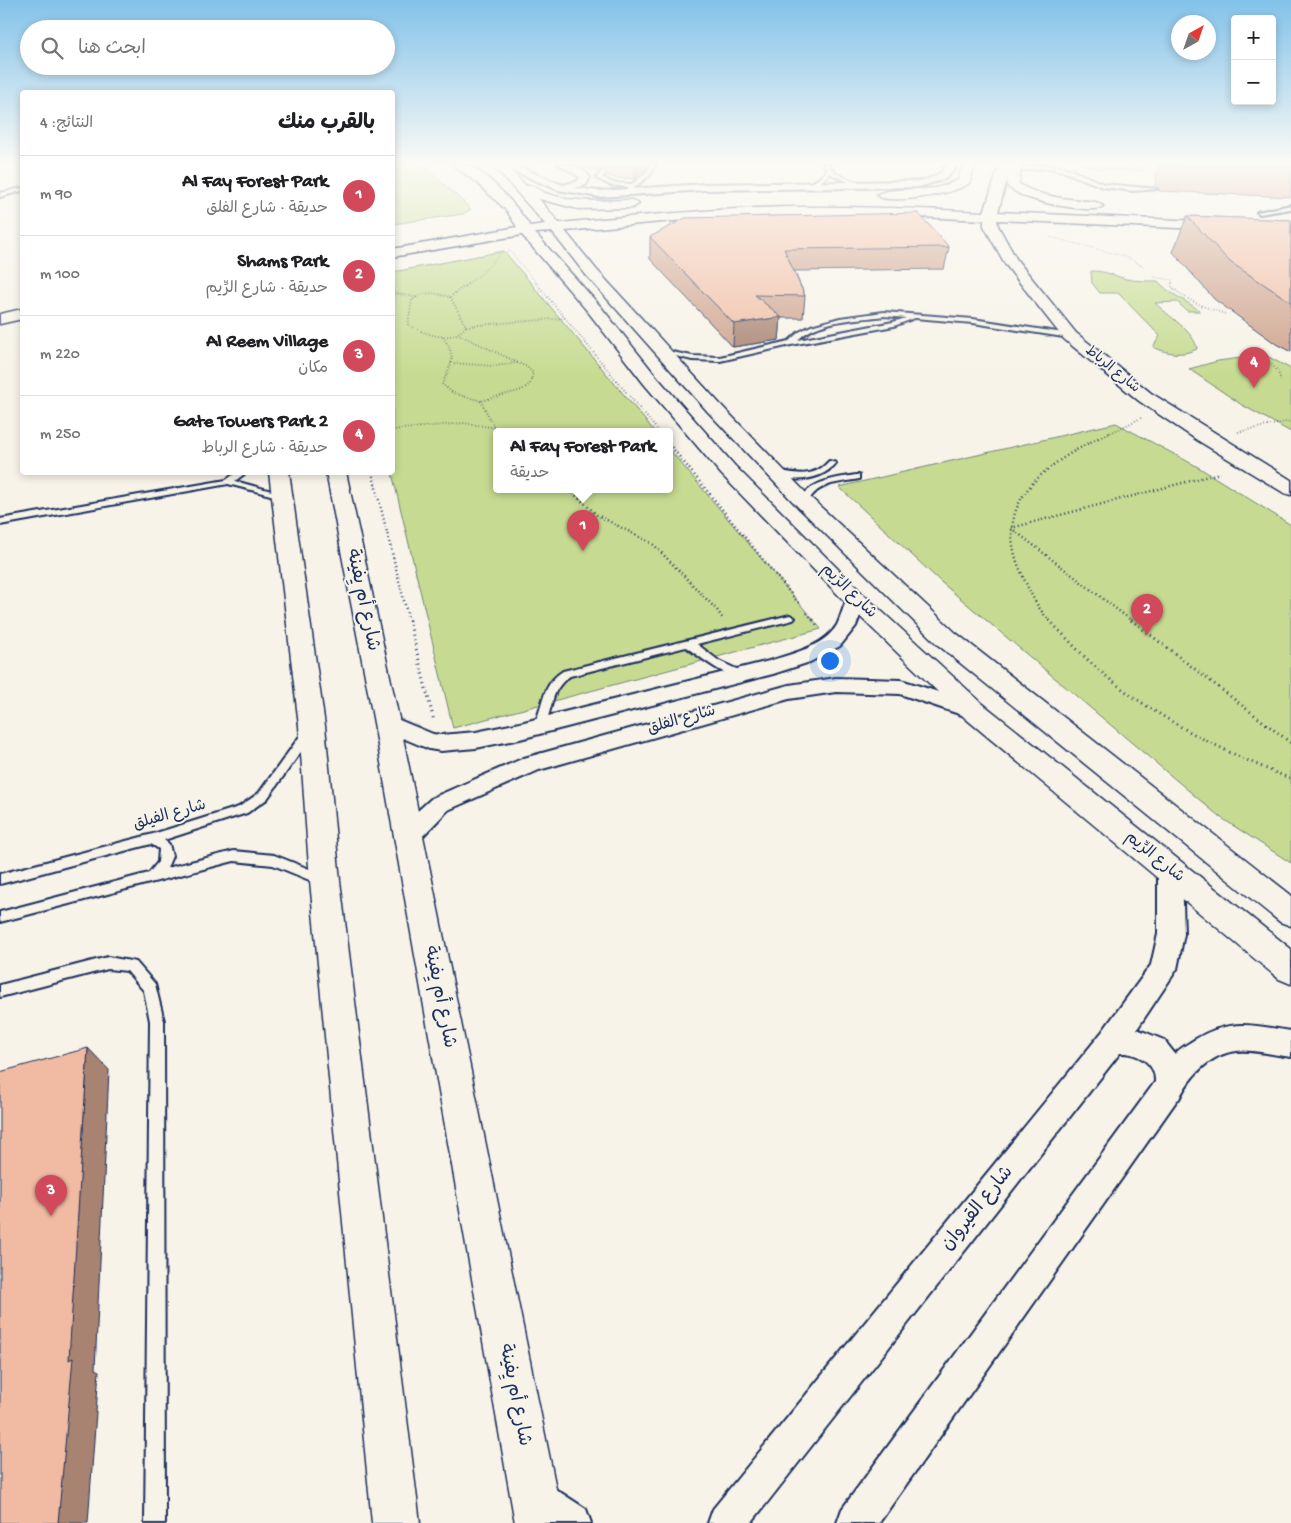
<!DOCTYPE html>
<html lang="ar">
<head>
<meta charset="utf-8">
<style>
  body { margin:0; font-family:"Gochi Hand","Playpen Sans Arabic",sans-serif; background:#f6f6f6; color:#202124; direction:rtl }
  .controls { position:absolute; right:15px; top:15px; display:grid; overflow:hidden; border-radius:5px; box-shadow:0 2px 8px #0003 }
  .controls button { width:45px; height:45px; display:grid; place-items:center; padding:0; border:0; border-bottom:1px solid #e0e0e0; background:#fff; color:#202124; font:25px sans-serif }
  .compass { position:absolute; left:1171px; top:15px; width:45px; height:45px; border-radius:50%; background:#fff; box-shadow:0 2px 8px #0003; rotate:40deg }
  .you { position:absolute; left:829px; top:660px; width:18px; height:18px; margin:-12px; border:4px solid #fff; border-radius:50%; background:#1a73e8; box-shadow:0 0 0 8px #1a73e833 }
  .badge { display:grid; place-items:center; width:32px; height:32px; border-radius:50%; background:#d1495b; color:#fff; font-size:16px; font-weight:700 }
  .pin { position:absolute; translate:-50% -41px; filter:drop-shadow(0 1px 2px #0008) }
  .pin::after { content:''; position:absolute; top:26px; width:18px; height:15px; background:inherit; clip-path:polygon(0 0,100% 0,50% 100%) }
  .popup { position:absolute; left:493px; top:428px; width:180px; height:65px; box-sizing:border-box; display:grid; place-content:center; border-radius:5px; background:#fff; filter:drop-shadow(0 1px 4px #0005); font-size:16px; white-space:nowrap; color:#757577 }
  .popup b { font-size:19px; color:#202124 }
  .popup::after { content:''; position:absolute; left:50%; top:100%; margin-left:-10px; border:10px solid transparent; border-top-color:#fff }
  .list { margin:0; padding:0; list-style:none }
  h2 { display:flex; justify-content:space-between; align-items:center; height:65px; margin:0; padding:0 20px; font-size:21px }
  h2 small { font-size:16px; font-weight:400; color:#757577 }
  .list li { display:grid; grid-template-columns:32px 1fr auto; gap:15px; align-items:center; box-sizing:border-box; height:80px; padding:0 20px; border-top:1px solid #e0e0e0 }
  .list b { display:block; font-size:19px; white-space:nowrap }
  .list p { margin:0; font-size:16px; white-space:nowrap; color:#757577 }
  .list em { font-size:16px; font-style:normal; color:#757577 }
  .icon { flex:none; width:28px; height:28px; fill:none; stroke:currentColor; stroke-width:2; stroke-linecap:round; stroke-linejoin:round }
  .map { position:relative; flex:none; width:1291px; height:1523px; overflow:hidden; direction:ltr }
  .search { position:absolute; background:#fff; box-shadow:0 2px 8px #0003; left:20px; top:20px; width:375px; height:55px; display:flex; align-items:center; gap:12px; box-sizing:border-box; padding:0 18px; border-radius:28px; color:#757577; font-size:19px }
  .panel { position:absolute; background:#fff; box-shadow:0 2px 8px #0003; left:20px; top:90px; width:375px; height:385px; border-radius:5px; direction:rtl }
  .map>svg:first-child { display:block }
</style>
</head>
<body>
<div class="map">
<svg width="1291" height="1523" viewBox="0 0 1291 1523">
  <rect width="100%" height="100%" fill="#f7f3e8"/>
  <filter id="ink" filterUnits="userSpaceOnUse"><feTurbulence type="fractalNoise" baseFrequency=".02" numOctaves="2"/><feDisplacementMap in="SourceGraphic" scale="10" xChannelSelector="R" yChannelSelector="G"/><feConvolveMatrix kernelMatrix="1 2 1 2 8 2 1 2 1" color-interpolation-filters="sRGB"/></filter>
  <g filter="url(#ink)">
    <g fill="#c6db91" stroke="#708578">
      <path d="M393,164H422L471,209L463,214L393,224Z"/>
      <path d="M1081,164H1144L1142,171L1101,169Z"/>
      <path d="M504,251L655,432H497V490H669V449L821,629L453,728L392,473L393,272Z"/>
      <path d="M1091,271C1106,271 1112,275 1126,279C1136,281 1147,281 1158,281C1170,295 1186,300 1200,311H1187L1177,302L1155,303C1167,315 1195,332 1197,349C1182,356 1168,354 1153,347L1160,336L1118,293H1100L1092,283Z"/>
      <path d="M1265,355L1291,369V432L1242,405L1189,369L1218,361Z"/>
      <path d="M1116,423L1198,467L1291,525V863L1220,817L942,583L839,487Z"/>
    </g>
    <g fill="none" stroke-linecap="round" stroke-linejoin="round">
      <defs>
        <g id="lane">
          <path d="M651,164H656L650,175L627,193L624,191L629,187L610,185L596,178L603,170L606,172L602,177L613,183L632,184L646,173Z"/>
          <path d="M823,164H828L835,173L860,184L855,185L829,173C826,178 819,185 812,185V183L822,176L827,170Z"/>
          <path d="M1050,165L1066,168L1104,184L1158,189L1133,191L1103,187L1062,171L1050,168L1014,171L1012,170L1028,166Z"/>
          <path d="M22,188V191L0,197V193Z"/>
          <path d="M1291,205V209L1260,214L1257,212Z"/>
          <path d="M884,312L973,319L1070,334L1073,336L1070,338L973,323L915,318L894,326L791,345L720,361L692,360L659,352L662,350L692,356L720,357L789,341L799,332L811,326L840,318ZM884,316L906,318L893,322L798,340C818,319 857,320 884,316Z"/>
          <path d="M829,461L836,463C822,481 788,485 770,471L774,469C794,474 814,479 829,461Z"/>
          <path d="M237,472H247L235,481L286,495L282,498L228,484L0,525V519L226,480Z"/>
          <path d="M856,475H859V479C845,482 830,482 818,490C812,494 809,501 803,504L799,501C812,480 833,479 856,475Z"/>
          <path d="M790,615L795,618L793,620L697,644L719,661L745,673L746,675L745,677C729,681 699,656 686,647L570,676C548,691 555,708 542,730L538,731L533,727C545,705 540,686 563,671Z"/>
          <path d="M309,728L313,729L314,732L313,735L267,799L247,813L164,840L169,844L172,856L167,868L234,851L274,855L327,876L329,880L327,884L323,885L319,884L273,865L234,861L0,922V912L149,873L158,862L159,849L151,844L0,884V874L153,834L239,807L259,793L305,729Z"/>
          <path d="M108,957L136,962L155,984L164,1021L165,1523H145L150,1021L144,991L127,971L108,969L0,997V985Z"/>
        </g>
        <g id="street">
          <path d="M497,164H512L563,185L578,181L580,177L558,164C571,164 581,166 590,177L586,185L575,188L599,191L705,184L919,181C929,179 944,175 946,164H956V168L945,179L919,187L705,190L599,197L558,190Z"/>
          <path d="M856,594L863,596L866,600L856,626L840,646L810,662L773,674L520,739L476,748L441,751L429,749L379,728L376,723L379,718L387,715L433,734L441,735L476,732L520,723L769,661C791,654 824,647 837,625C842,615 843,605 849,596Z"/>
          <path d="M836,678L901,680L982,706L985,711L982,716L974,719L900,694L836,692L789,699L539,770L448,810L417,842L408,845L399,842L396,835L399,828L432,798L524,758L789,685Z"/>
          <path d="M1170,862L1179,865L1182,872L1184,934L1177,969L1137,1029L1164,1040L1175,1054C1180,1048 1188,1044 1194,1040C1230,1018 1251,1025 1291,1031V1057C1274,1055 1253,1049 1237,1051C1211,1053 1189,1077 1179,1099L1177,1100L879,1523H837L842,1509L1155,1082C1156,1063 1137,1052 1120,1053L751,1523H708L713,1509L1102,1032L1151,965L1158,934V872L1161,865Z"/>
          <path d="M536,1479L549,1485L586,1509L591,1523H539L523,1511L517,1498L523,1485Z"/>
        </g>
        <g id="secondary">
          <path d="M451,164C456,164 463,163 467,165C490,174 516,206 530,226L545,224L492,164H505L526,186H532L545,193L566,199L591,201L632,200L639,204L632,208L578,209L539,199L559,223C624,217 690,211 756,208C832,205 908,208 984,212L1000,164H1021L1019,184C1042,198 1070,199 1096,202L1103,206C1095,215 1038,202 1026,197C1020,195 1014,191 1009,188L1007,185L1008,176L998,212L1291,225V233L997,220L998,226L1017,260L1076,333L1151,393L1291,480V495L1284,493L1197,440L1139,401L1064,339L1005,264L984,226V220C909,216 834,214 759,216C694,218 629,225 565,231L596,269L720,404L810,497L956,633L1291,895V926L1280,922L938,645L796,505L708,412L586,275L552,232L535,233L601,307L656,376L735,466L864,595L983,704L1291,949V984L1279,979L965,718L848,605L721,474L644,384L589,313L522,235L392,257V249L517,227L507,211L475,181Z"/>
          <path d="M963,164H975L970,182C960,194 886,206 877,195C883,188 923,190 935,188C944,186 951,183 958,180Z"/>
          <path d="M22,309V319L0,324V314Z"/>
        </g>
        <g id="primary">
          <path d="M269,472H289L325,726L340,881L420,1523H372L310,881L299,726Z"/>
          <path d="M326,472H346L400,723L563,1523H515L374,723Z"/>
        </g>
      </defs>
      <use href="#lane" stroke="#1b2f5e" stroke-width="4"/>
      <use href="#street" stroke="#1b2f5e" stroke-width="4"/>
      <use href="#secondary" stroke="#1b2f5e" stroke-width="3"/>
      <use href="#primary" stroke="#1b2f5e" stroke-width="3"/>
      <g stroke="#1b2f5e" stroke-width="1" stroke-dasharray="0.5 2" stroke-linecap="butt">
        <path d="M1050,237L1124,256L1143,266"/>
        <path d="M508,251L511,252L537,284"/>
        <path d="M1154,277L1172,280V284"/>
        <path d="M467,284L481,274L502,252"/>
      </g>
      <g stroke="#1b2f5e" stroke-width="2" stroke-dasharray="0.5 2.5" stroke-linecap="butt">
        <path d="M536,283L659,432"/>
        <path d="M1172,283V287C1187,301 1206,308 1226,314"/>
        <path d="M392,293L416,297"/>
        <path d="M433,293L450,297L466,326C451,345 426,334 408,325L412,300L422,294Z"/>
        <path d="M450,297L469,283"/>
        <path d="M466,326L565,318"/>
        <path d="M443,337C457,358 452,363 442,384L453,393L481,401L522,390L530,384L533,373L527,367L458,334"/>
        <path d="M1258,353L1277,370L1282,382"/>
        <path d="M451,363L494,366L518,363"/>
        <path d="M481,401L494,427"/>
        <path d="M392,430L463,423L524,432"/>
        <path d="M1238,432L1291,421"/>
        <path d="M1108,434L1141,418"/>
      </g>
      <g stroke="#1b2f5e" stroke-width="2.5" stroke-dasharray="1 3" stroke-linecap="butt">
        <path d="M669,444L800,605"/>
        <path d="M372,472L409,621"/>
        <path d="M570,490L597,515L653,544L717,610L723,619"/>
        <path d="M1011,528L1132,621"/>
        <path d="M1011,528L1220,473"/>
        <path d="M807,613L814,621"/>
        <path d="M1050,621C1036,607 1029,590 1021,572C988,497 1052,461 1110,432"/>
      </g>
      <g stroke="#1b2f5e" stroke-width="3" stroke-dasharray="1 4" stroke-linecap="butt">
        <path d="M409,620L434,721"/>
        <path d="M813,620L819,628"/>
        <path d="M1049,620C1068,639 1085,659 1106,676C1161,721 1225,752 1291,779"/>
        <path d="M1131,620L1291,743"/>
      </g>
      <use href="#lane" fill="#f7f3e8" fill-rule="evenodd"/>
      <use href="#street" fill="#f7f3e8" fill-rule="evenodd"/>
      <use href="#secondary" fill="#f7f3e8" fill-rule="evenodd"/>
      <use href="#primary" fill="#f7f3e8" fill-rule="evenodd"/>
    </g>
    <g fill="#cea18b" stroke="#1b2f5e">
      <path d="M576,164H648L645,172L639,173L635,179L615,178L606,175V170L604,168L598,172Z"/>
      <path d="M1158,164H1291V197L1159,191V188L1155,187Z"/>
      <path d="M1187,216L1291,220V352L1276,344L1214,299L1173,252Z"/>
      <path d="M650,237L949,247L944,269L794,271L805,296L803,318H781L779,340L733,347L650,259Z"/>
    </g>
    <g fill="#a88371" stroke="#1b2f5e">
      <path d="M598,164H604V168L598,172Z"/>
      <path d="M635,164H648L645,172L639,173L635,179Z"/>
      <path d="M781,317L779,340L733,347L734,324Z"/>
      <path d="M88,1048L109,1070L95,1369L99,1371L88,1523H58Z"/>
    </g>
    <g fill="#f0bba2" stroke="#1b2f5e">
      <path d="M918,213L949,247L784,249L805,296L755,295L781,317L734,324L650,237L685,218Z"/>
      <path d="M1187,216L1291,220V302L1230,262Z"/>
      <path d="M88,1048L69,1360L73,1358L58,1523H0V1072Z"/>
    </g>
  </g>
  <linearGradient id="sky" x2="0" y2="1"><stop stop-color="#83c2ea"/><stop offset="0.43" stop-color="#fbfaf5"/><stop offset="1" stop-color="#fbfaf5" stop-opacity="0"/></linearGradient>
  <rect width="1291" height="378" fill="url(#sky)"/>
  <g text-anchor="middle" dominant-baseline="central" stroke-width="4" stroke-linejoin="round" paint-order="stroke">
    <g font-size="14" fill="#1b2f5e" stroke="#f7f3e8">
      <text transform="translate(1112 370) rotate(39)">شارع الرباط</text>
    </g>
    <g font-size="16" fill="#1b2f5e" stroke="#f7f3e8">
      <text transform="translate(848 592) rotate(44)">شارع الرِّيم</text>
      <text transform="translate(682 721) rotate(-16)">شارع الفلق</text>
      <text transform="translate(170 816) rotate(-16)">شارع الفيلق</text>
      <text transform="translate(1154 858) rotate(39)">شارع الرِّيم</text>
    </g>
    <g font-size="19" fill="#1b2f5e" stroke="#f7f3e8">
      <text transform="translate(362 600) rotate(78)">شارع أم يِفينة</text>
      <text transform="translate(439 997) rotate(79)">شارع أم يِفينة</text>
      <text transform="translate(978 1209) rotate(-51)">شارع القيروان</text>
      <text transform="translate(514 1395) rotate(79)">شارع أم يِفينة</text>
    </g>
  </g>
</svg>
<div class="controls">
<button>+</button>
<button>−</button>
</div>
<svg class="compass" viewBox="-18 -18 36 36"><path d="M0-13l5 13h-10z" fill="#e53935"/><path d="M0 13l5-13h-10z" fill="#757577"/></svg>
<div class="you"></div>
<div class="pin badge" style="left:583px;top:551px">1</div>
<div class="popup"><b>Al Fay Forest Park</b>حديقة</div>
<div class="pin badge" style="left:1147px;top:635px">2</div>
<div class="pin badge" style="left:51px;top:1216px">3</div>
<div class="pin badge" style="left:1254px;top:388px">4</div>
<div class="search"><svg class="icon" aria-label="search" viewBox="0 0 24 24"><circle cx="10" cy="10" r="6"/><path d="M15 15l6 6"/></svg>ابحث هنا</div>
<section class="panel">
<h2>بالقرب منك<small>النتائج: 4</small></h2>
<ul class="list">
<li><span class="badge">1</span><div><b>Al Fay Forest Park</b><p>حديقة · شارع الفلق</p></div><em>90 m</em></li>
<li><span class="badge">2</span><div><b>Shams Park</b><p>حديقة · شارع الرِّيم</p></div><em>100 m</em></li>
<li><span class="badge">3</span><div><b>Al Reem Village</b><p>مكان</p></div><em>220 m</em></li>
<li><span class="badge">4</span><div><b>Gate Towers Park 2</b><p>حديقة · شارع الرباط</p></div><em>250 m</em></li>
</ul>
</section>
</div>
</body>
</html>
